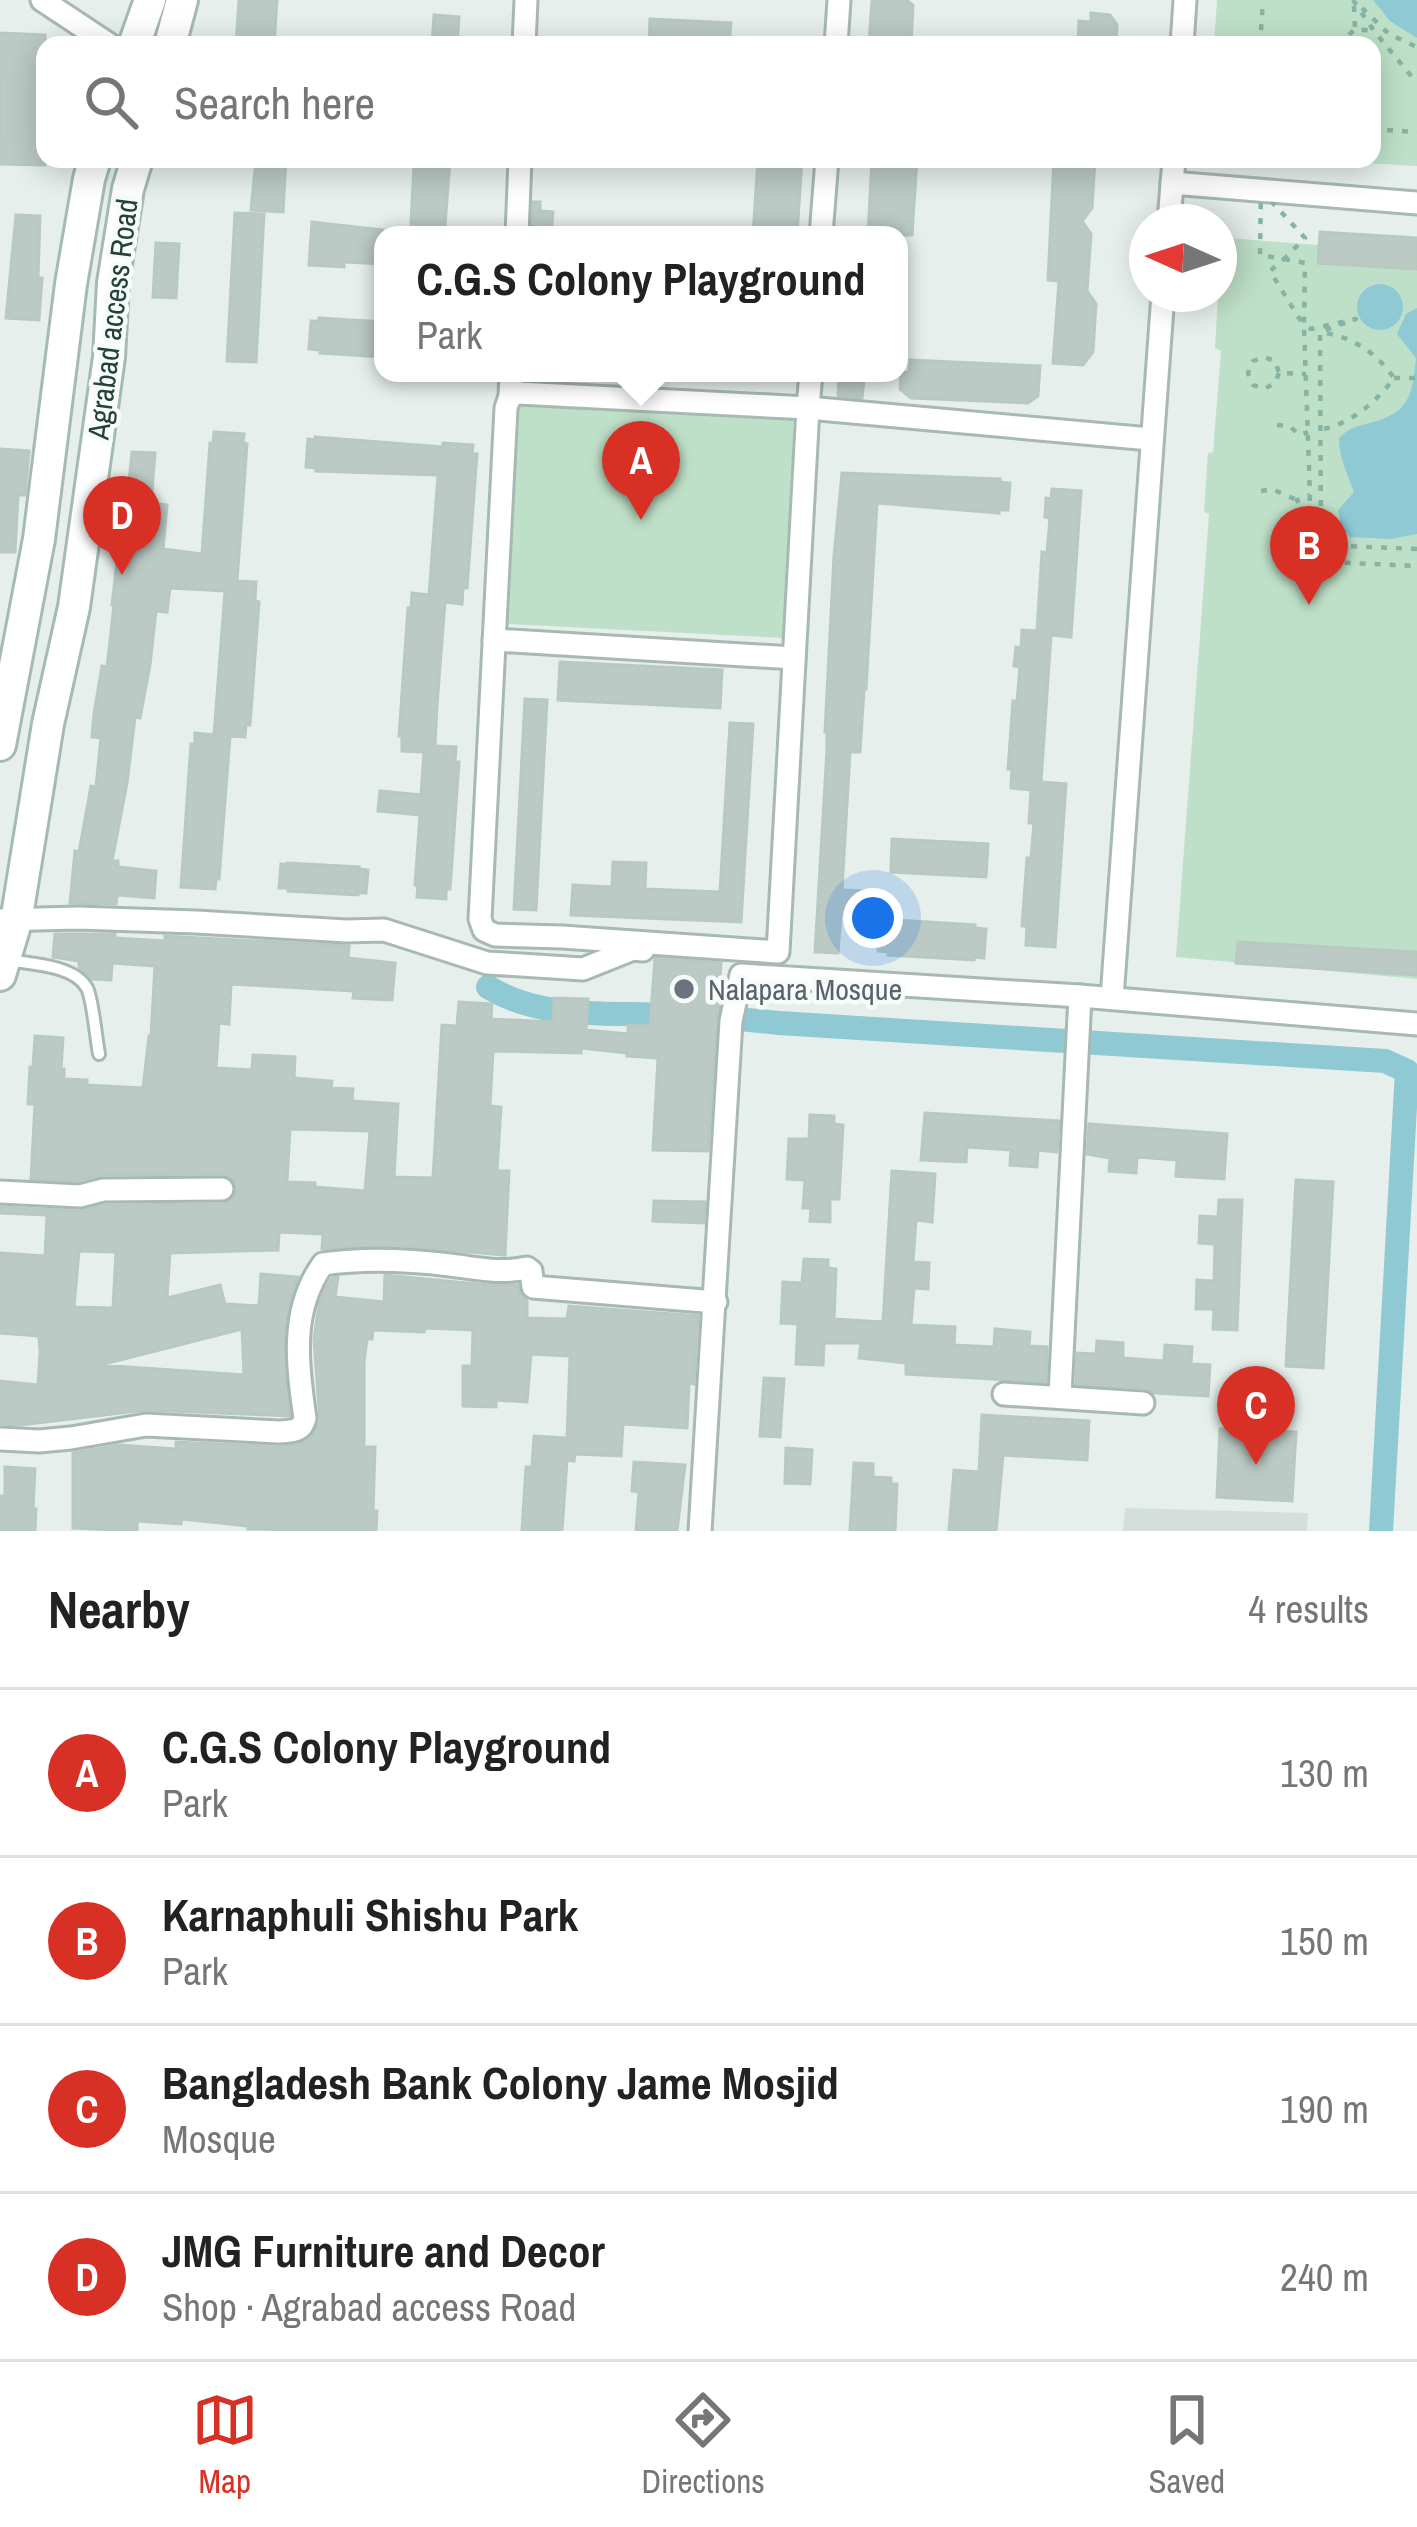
<!DOCTYPE html>
<html lang="en">
<head>
<meta charset="utf-8">
<style>
  body { margin:0; font-family:"Archivo Narrow",sans-serif; background:#f2f2f2; color:#222 }
  .compass { position:absolute; left:1129px; top:204px; width:108px; height:108px; border-radius:50%; background:#fff; box-shadow:0 6px 30px #0003; rotate:273deg }
  .you { position:absolute; left:873px; top:918px; width:42px; height:42px; margin:-30px; border:9px solid #fff; border-radius:50%; background:#1a73e8; box-shadow:0 0 0 18px #1a73e833 }
  .badge { display:grid; place-items:center; width:78px; height:78px; border-radius:50%; background:#d93025; color:#fff; font-size:39px; font-weight:700 }
  .pin { position:absolute; translate:-50% -99px; filter:drop-shadow(0 3px 6px #0008) }
  .pin::after { content:''; position:absolute; top:63px; width:42px; height:36px; background:inherit; clip-path:polygon(0 0,100% 0,50% 100%) }
  .popup { position:absolute; left:374px; top:226px; width:534px; height:156px; box-sizing:border-box; display:grid; place-content:center; border-radius:24px; background:#fff; filter:drop-shadow(0 3px 9px #0005); font-size:39px; white-space:nowrap; color:#767676 }
  .popup b { font-size:45px; color:#222 }
  .popup::after { content:''; position:absolute; left:50%; top:100%; margin-left:-24px; border:24px solid transparent; border-top-color:#fff }
  .list { margin:0; padding:0; list-style:none }
  h2 { display:flex; justify-content:space-between; align-items:center; height:156px; margin:0; padding:0 48px; font-size:51px }
  h2 small { font-size:39px; font-weight:400; color:#767676 }
  .list li { display:grid; grid-template-columns:78px 1fr auto; gap:36px; align-items:center; box-sizing:border-box; height:168px; padding:0 48px; border-top:3px solid #e0e0e0 }
  .list b { display:block; font-size:45px; white-space:nowrap }
  .list p { margin:0; font-size:39px; white-space:nowrap; color:#767676 }
  .list em { font-size:39px; font-style:normal; color:#767676 }
  .icon { flex:none; width:66px; height:66px; fill:none; stroke:currentColor; stroke-width:2; stroke-linecap:round; stroke-linejoin:round }
  .map { position:relative; flex:none; width:1417px; height:1531px; overflow:hidden }
  .search { position:absolute; background:#fff; box-shadow:0 6px 30px #0003; left:36px; right:36px; top:36px; height:132px; display:flex; align-items:center; gap:30px; box-sizing:border-box; padding:0 42px; border-radius:24px; color:#767676; font-size:45px }
  .sheet { height:828px; background:#fff }
  nav { display:flex; justify-content:space-around; align-items:center; box-sizing:border-box; height:168px; border-top:3px solid #e0e0e0; background:#fff; font-size:33px; color:#767676 }
  nav a { display:grid; justify-items:center; gap:6px }
  nav .on { color:#d93025 }
  .map>svg:first-child { display:block }
</style>
</head>
<body>
<div class="map">
<svg width="1417" height="1531" viewBox="0 0 1417 1531">
  <rect width="100%" height="100%" fill="#e6efeb"/>
  <path fill="#d4dfda" d="M1125,1508L1308,1513L1307,1531H1123Z"/>
  <g fill="#bfe0c8">
    <path d="M1217,0H1417V166L1300,159H1372V45H1214Z"/>
    <path d="M1229,238L1417,253V979L1176,957L1209,514L1204,512L1208,453L1213,452L1221,351L1215,348L1218,294L1219,289L1225,288Z"/>
    <path d="M498,402L794,418L783,638L487,623Z"/>
  </g>
  <g fill="#8ec9d4">
    <path d="M1373,0H1417V38L1390,21Z"/>
    <circle cx="1380" cy="307" r="23"/>
    <path d="M1417,308V534L1391,539L1350,537L1341,527L1338,510L1354,492C1347,473 1339,457 1339,438C1348,429 1354,427 1366,424C1409,414 1412,398 1416,358L1397,334L1406,314Z"/>
  </g>
  <g fill="none" stroke-linecap="round" stroke-linejoin="round">
    <path stroke="#8ec9d4" stroke-width="24" d="M488,987C541,1020 607,1012 668,1015C706,1016 742,1019 779,1023L1385,1061L1407,1071L1381,1531"/>
  </g>
  <g fill="#bbcac4" stroke="#b8c9c2" stroke-width="3" fill-rule="evenodd">
    <path d="M239,0H277L274,45H236Z"/>
    <path d="M872,0H906L913,5L911,45H869Z"/>
    <path d="M1091,13L1110,15L1117,25L1116,45H1078L1079,21L1091,22Z"/>
    <path d="M434,15L459,17L457,45H432Z"/>
    <path d="M650,19L731,23L729,45H649Z"/>
    <path d="M0,33L45,35V165L0,164Z"/>
    <path d="M256,159H286L283,212L251,210Z"/>
    <path d="M425,159H450L445,226L411,224L414,165L424,166Z"/>
    <path d="M758,159H802L797,235H753Z"/>
    <path d="M872,159H917L912,235H868Z"/>
    <path d="M1054,159H1095L1092,208L1082,221L1091,234L1087,291L1096,304L1093,352L1083,365L1053,363L1059,281L1048,280Z"/>
    <path d="M533,202H540V211L553,212L551,235H532Z"/>
    <path d="M235,213L264,214L256,362L227,361Z"/>
    <path d="M16,215L40,216L38,278H42L39,320L6,318Z"/>
    <path d="M312,222L383,230V264L344,262V267L309,265Z"/>
    <path d="M1320,232L1417,238V269L1318,263Z"/>
    <path d="M156,243L179,244L176,298L153,297Z"/>
    <path d="M319,318L383,322V357L320,353V350L309,349L311,321H319Z"/>
    <path d="M910,360L1040,366L1038,396L1028,403L911,398L900,389L901,372L909,373Z"/>
    <path d="M839,378L864,380L862,398L838,396Z"/>
    <path d="M214,432L244,434L243,443L247,444L237,581L256,582L255,601L259,602L250,725H246L245,737L230,736L219,879H216L215,889L181,887L191,744H195V733L214,735L225,591L170,588L167,612L156,611L150,665L140,718L135,717L127,783L112,861H118V867L156,871L154,898L117,895L116,904L70,903L75,851L79,852L91,786L96,787L101,738L92,737L94,714L102,666L107,667L109,650L114,605H112L119,544H123L132,452L155,453L151,503L167,505L163,549L202,554L210,443H213Z"/>
    <path d="M315,437L443,447V443L473,445L472,454H477L467,588H463L462,604L445,602L437,705L435,746L456,747L455,762H459L450,889H446V899L417,897L418,886L415,885L420,815L378,811L380,791L421,795L424,752L402,751V736H399L408,608H411L412,593L429,595L438,475L316,471V468L306,467L308,439L315,440Z"/>
    <path d="M0,449L29,451L25,495H18L15,552H0Z"/>
    <path d="M842,473L1000,479V482L1010,483L1008,510H999V513L877,503L866,689H864L860,752H850L842,890L882,892L881,915L841,914L838,953L815,952L827,750V732H825L834,556Z"/>
    <path d="M1052,489L1081,491L1071,637L1051,635L1041,782L1066,784L1055,947L1026,945L1027,926H1022L1027,858H1031L1034,823H1029L1031,790L1011,788L1012,769H1008L1013,701L1017,702L1020,667L1014,666L1016,647L1021,648L1022,630L1037,631L1042,552L1047,553L1050,518L1045,517L1046,498L1051,499Z"/>
    <path d="M560,662L722,670L720,708L558,700Z"/>
    <path d="M525,699L547,700L536,910L514,909Z"/>
    <path d="M730,723L753,724L741,922L571,915L573,885L612,887L613,862L646,863L645,889L720,892Z"/>
    <path d="M892,839L988,844L986,877L891,872Z"/>
    <path d="M287,863L359,867V869L368,870L366,893H358V895L288,891V888H279L281,864L287,865Z"/>
    <path d="M879,919L975,925V928L986,929L984,958L974,957V960L888,955V952L878,951Z"/>
    <path d="M55,934H115V938L165,941V936L349,946L348,958L395,963L392,1000L353,998L354,991L231,984L229,1024L219,1023L216,1068L252,1070L253,1055L295,1057L294,1078L332,1081L331,1088L353,1089L352,1101L398,1104L394,1177L433,1178L442,1025L457,1026L459,1002L492,1004L491,1019L553,1022L554,998L588,999L586,1030L628,1034V1025L650,1026L655,958L721,963L708,1151L653,1150L658,1058L627,1056V1053L581,1048V1053L493,1051L490,1106L501,1107L497,1171H509L505,1255L403,1246L322,1249L323,1234L279,1232L278,1250L170,1253L167,1298L220,1285L225,1304L259,1306L261,1274L298,1277L291,1296L284,1337L290,1416L146,1410L20,1425L0,1424V1381L38,1385L40,1352L39,1336L0,1333V1253L45,1256L47,1215L0,1213V1207L79,1211L105,1205L222,1204L231,1201L237,1190L234,1180L222,1174L103,1175L78,1181L31,1179L35,1104H28L30,1067H33L35,1036L63,1038L61,1069H64V1079L87,1080V1085L143,1088L149,1036H151L155,966L112,963L111,980L92,979L79,967V961L53,957ZM290,1129L370,1131L365,1191L315,1187V1183L287,1182ZM79,1251L116,1252L113,1308L74,1307ZM242,1329L244,1375L100,1365Z"/>
    <path d="M1238,942L1417,952V975L1236,963Z"/>
    <path d="M925,1113L1059,1121L1057,1152L1038,1150L1037,1167L1010,1165L1011,1150L967,1147L966,1162L921,1160Z"/>
    <path d="M810,1115L834,1116V1124L843,1125L839,1199H830V1222L810,1221L811,1208H803L805,1180L787,1179L789,1139H809Z"/>
    <path d="M1089,1124L1227,1134L1224,1179L1176,1176L1177,1160L1137,1157L1136,1173L1109,1171L1110,1158L1087,1154Z"/>
    <path d="M892,1171L935,1174L932,1222L916,1220L913,1262L929,1263L928,1289L914,1288L911,1325L955,1327L954,1345L994,1347L995,1329L1030,1332L1029,1346L1047,1347L1046,1382L906,1374V1363L859,1358L861,1343H824L823,1365L796,1364L798,1324L781,1323L783,1282L802,1283L804,1259L828,1260V1268L836,1269L834,1319L883,1322Z"/>
    <path d="M1296,1180L1333,1182L1323,1368L1286,1366Z"/>
    <path d="M1219,1200H1242L1237,1330L1213,1329L1214,1309H1196L1197,1280L1214,1281L1215,1244L1199,1243L1200,1216L1218,1217Z"/>
    <path d="M654,1201L705,1202L704,1223L653,1221Z"/>
    <path d="M385,1275L487,1285H518L520,1294L527,1301V1318L567,1319L569,1306L698,1316L694,1384L689,1383L687,1428L623,1424L621,1456L575,1454L574,1461L567,1460L562,1531H522L526,1467H532L534,1436L567,1438L570,1356L531,1354L527,1402L496,1400V1407L463,1406V1366H472L473,1330L425,1328L424,1332L373,1330L372,1339H367L364,1362V1447H375L373,1511H377L376,1531L248,1529V1526L182,1519L181,1524L137,1521V1531L73,1528V1453L119,1445L176,1449V1442L280,1447L296,1445L309,1439L320,1422L314,1339L319,1304L326,1288L332,1278L338,1277L335,1297L384,1302Z"/>
    <path d="M1097,1341L1123,1343V1358L1164,1361L1165,1345L1192,1347L1191,1364L1210,1365L1208,1396L1154,1393L1144,1388L1076,1384L1077,1353L1096,1354Z"/>
    <path d="M764,1378L784,1379L780,1437L760,1436Z"/>
    <path d="M982,1415L1089,1421L1087,1460L1003,1455L996,1531H949L954,1470L979,1472Z"/>
    <path d="M1220,1429L1296,1432L1292,1501L1217,1497Z"/>
    <path d="M786,1448L812,1450L810,1484L785,1483Z"/>
    <path d="M634,1462L685,1465L677,1531H636L639,1492L632,1491Z"/>
    <path d="M854,1463L873,1464V1477L891,1478V1484H897L895,1531H850Z"/>
    <path d="M5,1467L35,1469L33,1509H36L35,1531H0V1496H5Z"/>
  </g>
  <g fill="none" stroke-linecap="round" stroke-linejoin="round">
    <defs>
      <path id="lane" d="M8,960C31,964 74,965 87,988C93,1000 96,1039 99,1054"/>
      <g id="street">
        <path d="M42,0L110,45"/>
        <path d="M524,45L526,0"/>
        <path d="M836,45L839,0"/>
        <path d="M1182,45L1185,0"/>
        <path d="M1172,183L1417,203"/>
        <path d="M1169,222L1174,159"/>
        <path d="M517,235L520,159"/>
        <path d="M821,235L827,159"/>
        <path d="M511,373L510,396L506,408L480,919L484,930L495,935L562,937L778,952L808,408L1150,439"/>
        <path d="M510,396L518,393L808,408L811,373"/>
        <path d="M494,640L794,658"/>
        <path d="M0,920L78,918L196,922L346,931L384,930L487,963L521,965L583,969L633,949L643,950"/>
        <path d="M1112,998L1163,294"/>
        <path d="M0,1192L80,1196L103,1190L222,1189"/>
        <path d="M1004,1394L1143,1403"/>
        <path d="M1060,1395L1080,996"/>
        <path d="M0,1439L39,1441L71,1438L146,1425L279,1432C292,1431 302,1432 305,1418C297,1364 290,1310 323,1264C364,1258 409,1260 450,1265C477,1268 499,1274 527,1268L531,1271L533,1287L716,1302"/>
        <path d="M700,1531L731,1021L741,975L1080,996L1417,1024"/>
      </g>
      <g id="secondary">
        <path d="M134,45L150,0"/>
        <path d="M170,45L182,0"/>
        <path d="M0,745L39,539L71,284L89,179L95,159"/>
        <path d="M0,975L16,922L48,724L74,607L109,357L113,283L128,189L137,159"/>
      </g>
    </defs>
    <use href="#lane" stroke="#a8b8b2" stroke-width="16"/>
    <use href="#street" stroke="#a8b8b2" stroke-width="27"/>
    <use href="#secondary" stroke="#a4bbb3" stroke-width="36"/>
    <g stroke="#86b3a5" stroke-width="4.5" stroke-dasharray="6 9" stroke-linecap="butt">
      <path d="M1353,0L1374,31L1417,83"/>
      <path d="M1354,6L1355,29"/>
      <path d="M1362,8L1389,34L1417,47"/>
      <path d="M1260,45L1263,0"/>
      <path d="M1338,45L1355,29L1374,31"/>
      <path d="M1372,129L1417,132"/>
      <path d="M1261,190L1305,238L1284,259L1260,255Z"/>
      <path d="M1284,259L1305,263L1304,326L1270,271Z"/>
      <path d="M1279,373L1275,383L1264,389L1253,385L1248,373L1253,361L1264,357L1275,361L1279,373L1306,374"/>
      <path d="M1394,378H1417"/>
      <path d="M1277,425L1289,426L1300,435L1308,432"/>
      <path d="M1324,429C1353,422 1376,402 1394,378C1377,354 1355,338 1325,333"/>
      <path d="M1261,491L1272,489L1297,500"/>
      <path d="M1299,532L1302,513L1297,500L1310,495"/>
      <path d="M1417,549L1321,545L1320,332L1356,319L1311,329L1304,326L1310,495L1306,561L1417,566"/>
    </g>
    <use href="#lane" stroke="#fff" stroke-width="10"/>
    <use href="#street" stroke="#fff" stroke-width="21"/>
    <use href="#secondary" stroke="#fff" stroke-width="30"/>
  </g>
  <circle fill="#6b7280" stroke="#f7fbf9" stroke-width="4.5" cx="684" cy="989" r="12"/>
  <g text-anchor="middle" dominant-baseline="central" stroke-width="9" stroke-linejoin="round" paint-order="stroke">
    <g font-size="30" fill="#24423a" stroke="#f7fbf9">
      <text transform="translate(112 319) rotate(-83)">Agrabad access Road</text>
    </g>
    <g font-size="30" fill="#5b616d" stroke="#f7fbf9" text-anchor="start">
      <text x="708" y="989">Nalapara Mosque</text>
    </g>
  </g>
</svg>
<svg class="compass" viewBox="-18 -18 36 36"><path d="M0-13l5 13h-10z" fill="#e53935"/><path d="M0 13l5-13h-10z" fill="#767676"/></svg>
<div class="you"></div>
<div class="pin badge" style="left:641px;top:520px">A</div>
<div class="popup"><b>C.G.S Colony Playground</b>Park</div>
<div class="pin badge" style="left:1309px;top:605px">B</div>
<div class="pin badge" style="left:1256px;top:1465px">C</div>
<div class="pin badge" style="left:122px;top:575px">D</div>
<div class="search"><svg class="icon" aria-label="search" viewBox="0 0 24 24"><circle cx="10" cy="10" r="6"/><path d="M15 15l6 6"/></svg>Search here</div>
</div>
<section class="sheet">
<h2>Nearby<small>4 results</small></h2>
<ul class="list">
<li><span class="badge">A</span><div><b>C.G.S Colony Playground</b><p>Park</p></div><em>130 m</em></li>
<li><span class="badge">B</span><div><b>Karnaphuli Shishu Park</b><p>Park</p></div><em>150 m</em></li>
<li><span class="badge">C</span><div><b>Bangladesh Bank Colony Jame Mosjid</b><p>Mosque</p></div><em>190 m</em></li>
<li><span class="badge">D</span><div><b>JMG Furniture and Decor</b><p>Shop · Agrabad access Road</p></div><em>240 m</em></li>
</ul>
</section>
<nav>
<a class="on"><svg class="icon" aria-label="map" viewBox="0 0 24 24"><path d="M3 6l6-2 6 2 6-2v14l-6 2-6-2-6 2zM9 4v14M15 6v14"/></svg>Map</a>
<a><svg class="icon" aria-label="directions" viewBox="0 0 24 24"><path d="M12 3l9 9-9 9-9-9zM9 14v-3h6M13 9l2 2-2 2"/></svg>Directions</a>
<a><svg class="icon" aria-label="saved" viewBox="0 0 24 24"><path d="M7 4h10v16l-5-4-5 4z"/></svg>Saved</a>
</nav>
</body>
</html>
